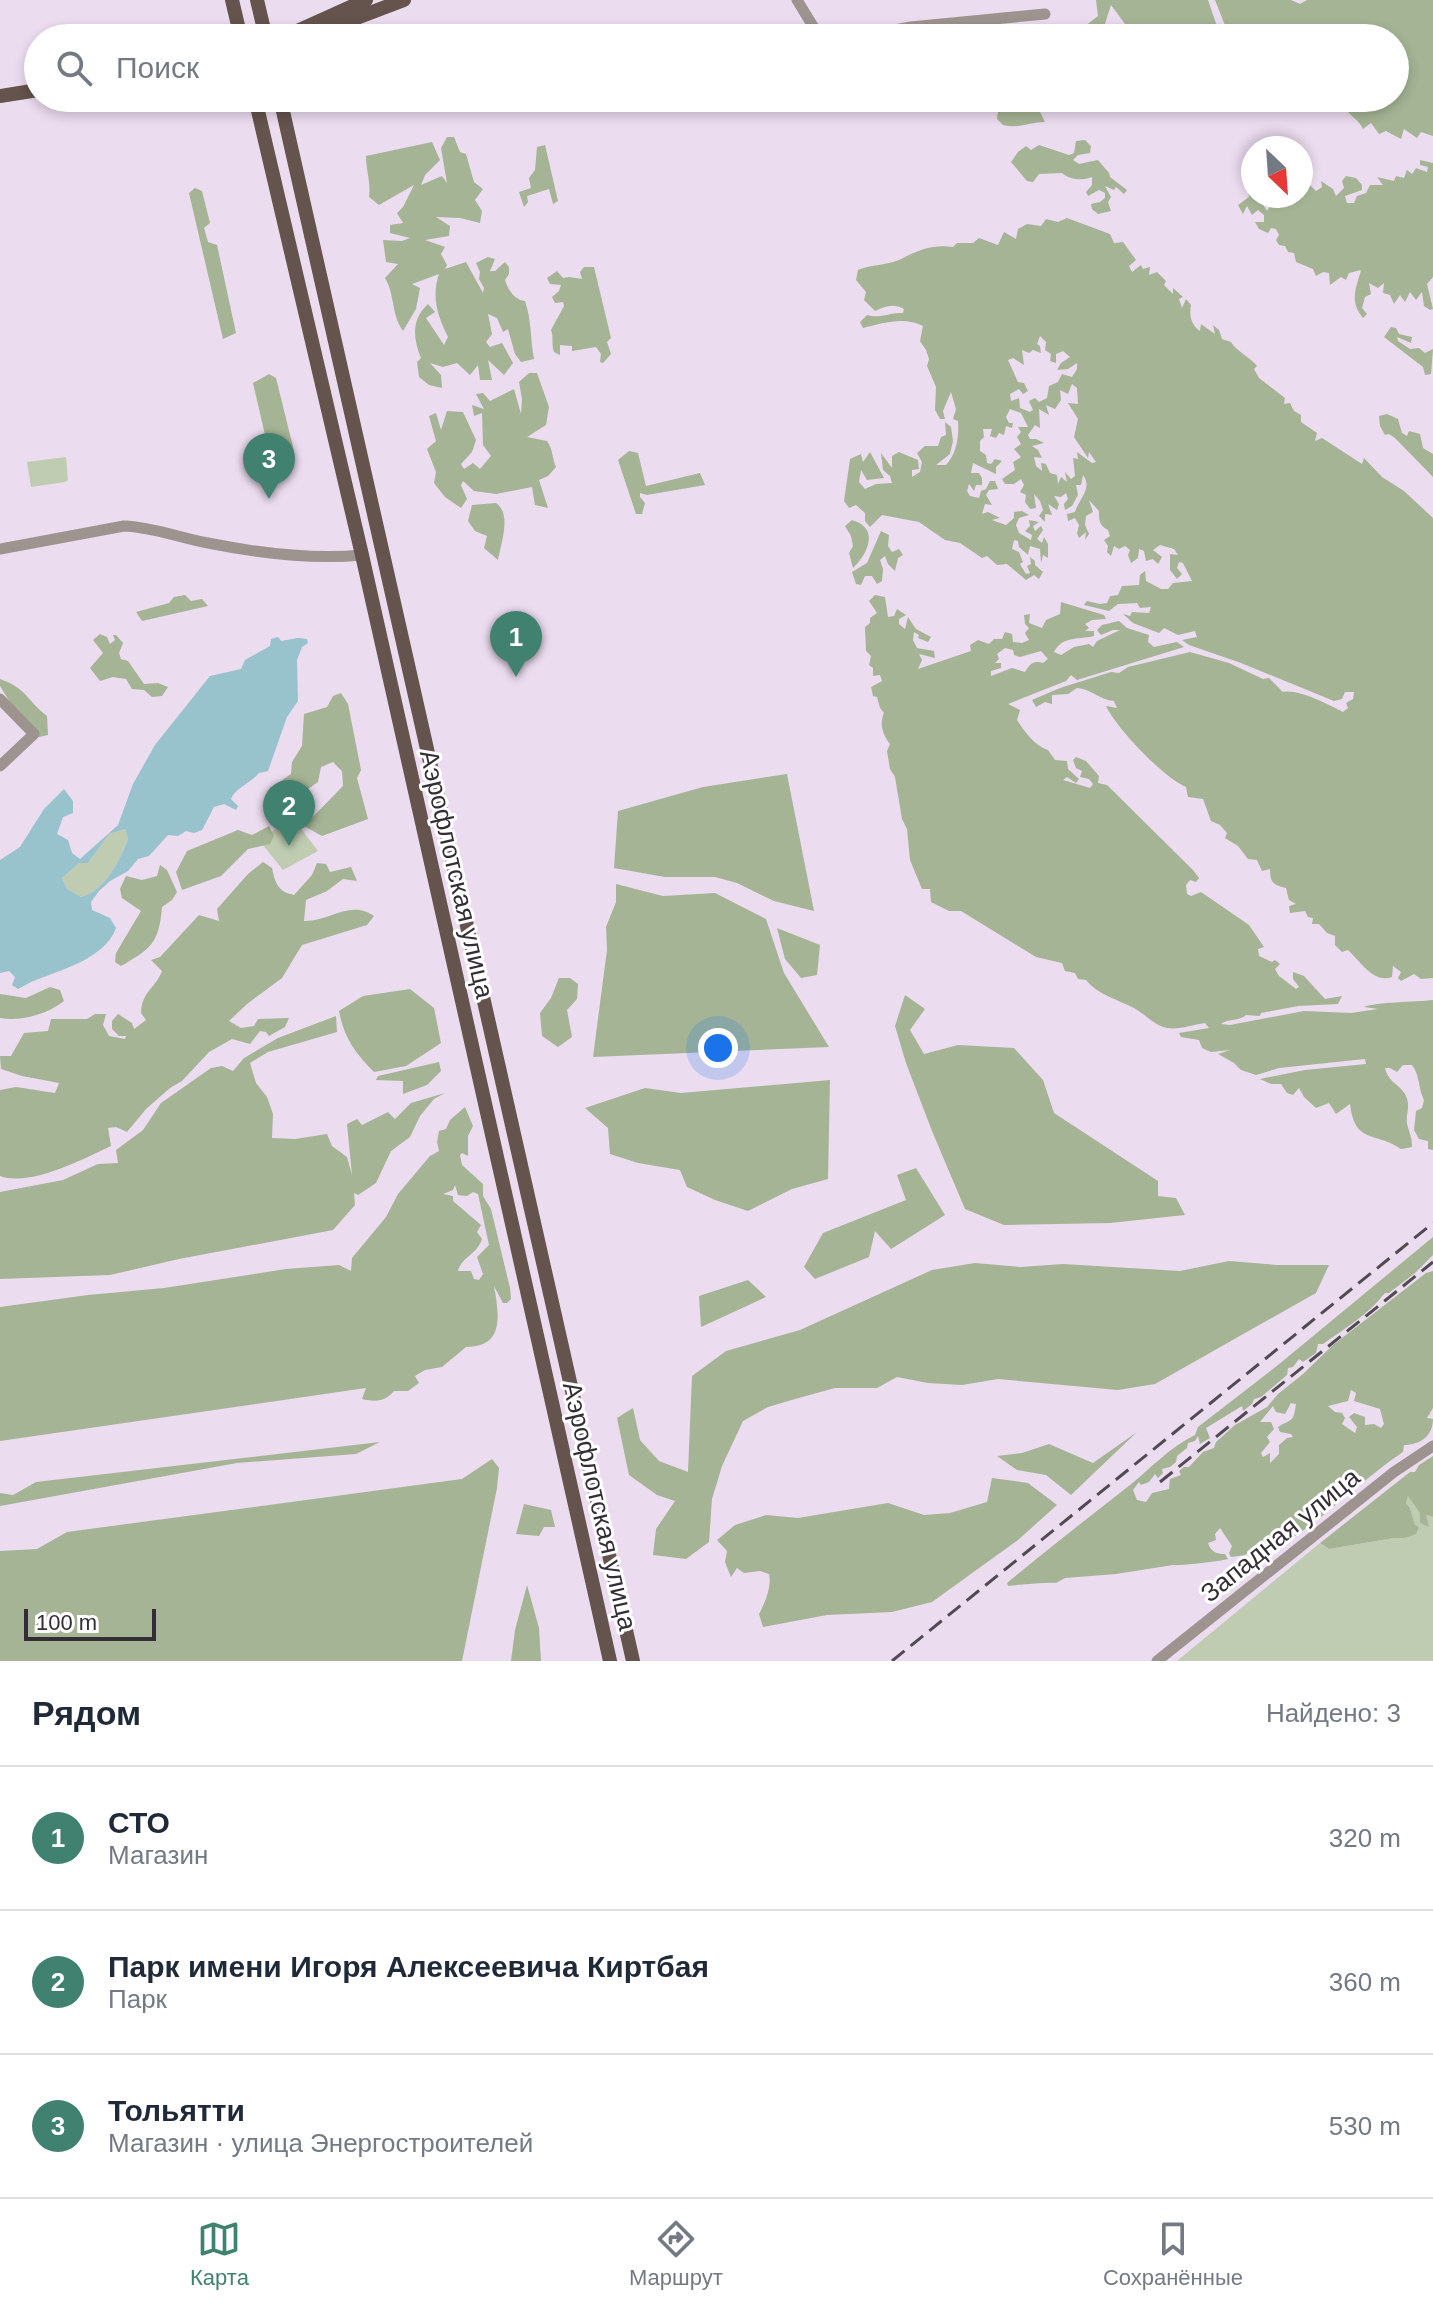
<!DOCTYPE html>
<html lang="ru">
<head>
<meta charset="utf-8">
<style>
  body { margin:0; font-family:Helvetica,sans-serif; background:#f6f6f7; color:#1f2937 }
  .compass { position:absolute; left:1241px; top:136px; width:72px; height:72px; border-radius:50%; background:#fff; box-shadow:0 4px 12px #0003; rotate:155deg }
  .scale { position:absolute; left:24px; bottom:20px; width:132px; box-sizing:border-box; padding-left:8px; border:4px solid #332e35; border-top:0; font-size:22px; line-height:28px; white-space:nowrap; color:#332e35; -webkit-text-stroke:6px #fff; paint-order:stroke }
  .you { position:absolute; left:718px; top:1048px; width:28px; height:28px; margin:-20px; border:6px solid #fff; border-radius:50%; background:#1a73e8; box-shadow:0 0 0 12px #1a73e833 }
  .badge { display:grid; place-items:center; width:52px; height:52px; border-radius:50%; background:#41816f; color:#fff; font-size:26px; font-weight:700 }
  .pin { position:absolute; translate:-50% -66px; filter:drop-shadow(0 2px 4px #0008) }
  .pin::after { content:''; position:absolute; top:42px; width:28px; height:24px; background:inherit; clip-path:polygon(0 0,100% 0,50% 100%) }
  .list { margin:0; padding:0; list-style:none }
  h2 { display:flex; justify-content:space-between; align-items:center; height:104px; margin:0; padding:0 32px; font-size:34px }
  h2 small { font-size:26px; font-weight:400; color:#747a83 }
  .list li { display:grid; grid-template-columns:52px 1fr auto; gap:24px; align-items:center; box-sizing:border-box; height:144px; padding:0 32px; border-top:2px solid #e0e1e3 }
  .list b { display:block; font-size:30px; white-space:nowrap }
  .list p { margin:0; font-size:26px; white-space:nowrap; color:#747a83 }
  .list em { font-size:26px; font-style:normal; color:#747a83 }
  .icon { flex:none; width:44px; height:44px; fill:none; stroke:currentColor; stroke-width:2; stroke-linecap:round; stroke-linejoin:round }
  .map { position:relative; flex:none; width:1433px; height:1661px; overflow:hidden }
  .search { position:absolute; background:#fff; box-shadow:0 4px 12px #0003; left:24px; right:24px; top:24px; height:88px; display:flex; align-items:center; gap:20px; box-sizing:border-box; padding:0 28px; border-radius:44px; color:#747a83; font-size:30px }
  .sheet { height:536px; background:#fff }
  nav { display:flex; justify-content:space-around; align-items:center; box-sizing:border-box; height:112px; border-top:2px solid #e0e1e3; background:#fff; font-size:22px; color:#747a83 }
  nav a { display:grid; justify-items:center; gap:4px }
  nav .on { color:#41816f }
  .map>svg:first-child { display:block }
</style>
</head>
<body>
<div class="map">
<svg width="1433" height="1661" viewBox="0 0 1433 1661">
  <rect width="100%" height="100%" fill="#ebdcef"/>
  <g fill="#bfccb1">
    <path d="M66,457L68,480L65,482L31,487L27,462Z"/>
    <path d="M293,818L318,851L283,870L259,840Z"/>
    <path d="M125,829L128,839C120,860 105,891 81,897L67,889L62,878L79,863H88L109,834Z"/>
    <path d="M1408,1495L1426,1520V1515L1433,1517V1661H1177L1320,1543L1329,1549L1394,1538H1405L1415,1526L1410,1508L1406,1503Z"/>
  </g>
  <g fill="#a5b495" fill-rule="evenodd">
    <path d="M1096,0H1208L1221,38H1141L1128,28L1111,5L1104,27L1095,38H1083L1080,30L1098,16Z"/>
    <path d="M1215,0H1291L1300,4L1307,0H1433V136L1421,132L1417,138L1404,129L1401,139L1386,131L1379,134L1371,123L1363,129C1358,119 1350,116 1344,107L1338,109L1329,104L1326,98H1395V38H1230Z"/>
    <path d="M1022,98H1044L1040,112L1045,122C1029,122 1019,129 1003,125L997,119L998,111H1018L1024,104Z"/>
    <path d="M447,137H454L460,152L466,154L474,182L483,189L475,200L482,211L480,223L460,218L436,217L450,226L449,236L425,240L445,247L441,254L447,265L445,269L466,262L483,293L484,288L479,279L480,272L476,263L488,257L495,259L490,271H495L505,262L509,267V274L505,280C508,290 515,300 525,301C532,322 530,338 534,359L521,362L515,354L508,329L503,332L497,318L488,314L492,334L486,342L490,347L502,343L513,363L504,375L488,360L492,380H480L478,365L470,375L457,363L443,367L430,363L441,375L442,388L429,385L419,377L417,362L421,358C413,339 411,319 428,304L435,312L426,318L444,345L448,337C438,317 431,297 439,274L412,284L420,288L416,309L403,331C391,314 395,294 385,278L398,264L386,262L383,240L402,241L410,238L390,233V225L403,223L397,213L403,207L414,185L379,205L369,197C371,182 366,171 366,156L432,142L440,160L425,175L421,185L442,176L447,183L441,148Z"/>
    <path d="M1085,140L1091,146L1090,153L1078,155L1073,160L1079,164L1098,160L1109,173L1110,177L1127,190L1124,194L1116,187L1114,190L1105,186L1111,197L1108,202L1111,211L1098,214L1092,209L1091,204L1100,202L1105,198V193L1099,190L1088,196L1086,192L1092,185V177C1082,181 1070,180 1062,173L1039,174L1033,182L1027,181L1011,162L1018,152L1026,146L1031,150L1039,145L1069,155L1074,153L1076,141Z"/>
    <path d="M545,145L558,201L553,204L549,189L527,196L528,202L524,207L519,192L531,188L529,178L535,170L537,147Z"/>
    <path d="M1420,160L1433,163V277L1427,284L1433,309L1430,310L1424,306L1422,292L1416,300L1410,292L1405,302L1400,295L1394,304L1390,295L1383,293L1384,283L1378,288L1369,283L1371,294L1365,297L1362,308L1367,314L1363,318C1349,301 1356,289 1361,270L1349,273L1346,280L1341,277L1330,285L1329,273L1323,272L1316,276L1313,269L1296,262L1294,253L1288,252L1285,246L1279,245L1276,240L1279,235L1276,229L1271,228L1268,233L1259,229L1255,222H1264V215L1258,210L1252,215L1247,206L1243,214L1238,205L1249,197L1248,191L1253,189V196H1265L1262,203L1267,211L1272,203L1275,207L1271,196H1301V183L1304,179L1316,191L1322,187L1321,181L1333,189L1336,196L1344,188L1342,181L1346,176L1356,178L1362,185V190L1345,196L1347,203H1354L1357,196L1366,193L1370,185H1383L1377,177L1394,181L1396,176L1404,178L1407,170L1412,174L1416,168L1427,172L1428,167L1420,165Z"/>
    <path d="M195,188L202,191L210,223L204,228L208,242L217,245L236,333L223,339L189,193Z"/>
    <path d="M1067,218L1110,234L1114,243L1123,242L1136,260L1129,266L1132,272L1141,265L1143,269L1150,267L1149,275L1157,272L1166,281L1164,285L1173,294V288L1183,297L1179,299L1182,308L1186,299L1191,305C1189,314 1191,326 1200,331L1201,324L1215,334L1213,325L1219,330L1222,339L1231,342C1237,352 1249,356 1257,366L1254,369L1259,378L1285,398L1284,404L1290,403L1294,411L1301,415V422L1317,433L1315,441L1322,438L1362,464L1364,458L1382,477L1404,491L1433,518V978L1421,979L1414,974L1401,981L1398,978L1401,972L1393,966L1392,977C1374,984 1360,961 1348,950L1342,952L1335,945V936L1327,933L1319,924H1312L1313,918L1308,917L1305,911L1290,913L1289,906L1296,904L1289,900L1286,888C1273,885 1270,882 1270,869L1262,871L1257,860L1248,859L1238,846L1225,838L1227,833L1220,825L1211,821L1203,799L1188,797L1186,787C1163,777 1118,730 1106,706L1117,708L1114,701C1100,700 1091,689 1077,688L1068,694L1052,695V704L1045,702L1036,707L1032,700L1060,688L1111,672L1119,673L1128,667L1190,652L1229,663L1263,679L1269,678L1283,692C1299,689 1327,704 1343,712L1348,708L1346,703L1353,699L1354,692H1345L1342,699L1334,701L1241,663L1189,645L1182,640L1197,637L1195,631L1178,635L1164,628L1159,633L1133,623L1123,614L1130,616L1132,612L1149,613L1151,607L1140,608L1137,603L1118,604L1109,611L1084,605L1087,601L1100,604L1107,603L1110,596L1118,595L1122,586L1139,585L1140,575L1145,571L1146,581L1161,589H1168L1173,583L1192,581L1183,563L1179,562L1177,568L1182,574L1177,579L1170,570V554L1178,555L1174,549L1160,545L1153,550L1162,557L1158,564L1153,559L1146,561L1144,551L1139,549L1138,558L1131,563L1128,555L1130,550L1125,546L1119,549L1114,546L1111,556L1107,552L1108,546L1104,540L1110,536L1108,530C1099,525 1099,521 1099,511L1089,500L1093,512L1086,516L1085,525L1089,534L1085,540L1086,532L1079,538L1077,533L1079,525L1075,518L1068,521L1067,514L1075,512C1079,499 1093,488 1083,475L1081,485H1076L1078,495L1072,506L1065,510L1064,504L1068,499L1066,493L1061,497L1054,496L1059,504L1057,510L1048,504L1052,515L1045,514V522L1039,516L1043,510L1040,501L1034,494L1036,508L1030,509L1025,502L1026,495L1020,492L1024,485L1021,479L1014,484H1005L1002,479L1015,470L1013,462L1021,457L1014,449L1021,444L1017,437L1021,432L1018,427H1028L1021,413L1010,409L1006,417L1009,423H1013L1012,428L1006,426L1004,435L999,433L996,438L990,436L992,429H983L984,437L980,441V451L986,455L987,463L991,464L995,459L1002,461L996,467V474L973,463L971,473H979L982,478V485H976L974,491L969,484L967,491L970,496L979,498L981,491L986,489L990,481H995L998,489L989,490L986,495L992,505L985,504L982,514L988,512L1000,518L992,520L1006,525L1014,518V512L1022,511L1029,515L1019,518L1016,525L1019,533L1031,540L1032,535L1025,531L1030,526L1029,520L1039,522L1033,526L1035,531L1041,526L1043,530L1037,539L1042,543L1044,537L1048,544V558L1043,555L1041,563L1040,549L1030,546L1028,555L1019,547L1018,541L1014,540L1012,549L1019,552L1023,562L1020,564L1026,574L1030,573L1027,566L1031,564L1030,557L1035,561V565L1043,572L1039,579L1034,575L1026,580L1007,564L997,565L987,556L982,558L960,543L945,540L919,522L882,515L870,527L865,521V513L856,505L849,508L844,501L850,459L861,454L863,462L870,452L884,478L867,480L861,470L859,482L865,489L876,484L892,483L890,476L883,470L881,453L892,468V456L899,452L918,460L919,469L912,470V477L920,472L922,462L917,453L925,446H938L941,437L946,435L945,422L951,427L953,441L950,454L936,465H946C957,453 959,436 958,421L953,419L956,409L951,392L943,411L945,419H940L935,410L936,387L927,366L929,359L926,350L920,341L923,326C905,316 882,323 863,328L860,322L867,315C880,319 890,312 903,313L904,309C894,303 885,306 875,311L864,300L866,292L856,280L858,270C872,264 892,265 903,258C918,250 934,244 953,247L957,243H973L979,238L998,245L1004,232L1016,239L1018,229L1027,224L1041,226L1046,219L1058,222ZM1040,336L1046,342L1045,350L1051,354L1050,361L1056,363V354L1063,351L1070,357L1061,363L1057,370L1068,369L1077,363V369L1072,377L1062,374L1058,382L1049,386L1047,398L1039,402L1035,398L1029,401L1033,410L1030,412L1020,408L1019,398L1011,401L1010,394L1019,389L1023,394L1028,391L1024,383L1018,382L1008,360L1013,358L1024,365L1022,350L1029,353L1033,350L1041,353L1040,346L1037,344ZM1072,384L1077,388L1078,404L1068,403L1078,419L1074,437L1088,458L1089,452L1096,462L1092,463L1077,452L1078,459L1073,458L1075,476L1071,479L1065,472L1067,482L1061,477L1058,484L1057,475L1050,473L1046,464L1041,463L1042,471L1036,466L1034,457L1042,458L1038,450L1032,446L1044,443L1036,439H1030L1028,435L1035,425L1040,428L1039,409L1049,415L1046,405L1055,409L1061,400L1060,390L1068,394Z"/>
    <path d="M584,267H594L611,338L607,342L611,354L603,363L600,362L601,354L596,347L572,351V346L560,345V355L554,352C551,344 554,337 551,330L564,306L563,302L555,303L552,297L559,291L561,285L550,284L547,278L557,271L563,278L569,277L582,279L580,272Z"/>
    <path d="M1391,327L1396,328L1399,334L1412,337L1411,343L1397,337L1398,341L1410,349L1419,348L1425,353L1433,349L1431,374L1425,375L1423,367L1384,337Z"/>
    <path d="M529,373H537L549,407L546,425L527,437L547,441C553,449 552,458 556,467L548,476L539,480L548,508L535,505L532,487L496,494L474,491L463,481L461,485L467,499L461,508L445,497L434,483L436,472L427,449L436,441L429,416L436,413L441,430L447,411L463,412L476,440L472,452L461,464L464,469L473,463L480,469L491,456L483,445L482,413L474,416L472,405L484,409L476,394L483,393L490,401L514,389L521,414L522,399L519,382Z"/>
    <path d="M269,374L276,378L294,451L282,456L268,448L253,383Z"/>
    <path d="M1387,414L1398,419L1402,433L1407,436L1409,431L1420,434L1423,448L1433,454V477L1395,438L1389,434L1385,435L1380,426L1379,416Z"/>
    <path d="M629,451L638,453L646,486L700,473L705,485L647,495L640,493V497L645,503L642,514H636L618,460Z"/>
    <path d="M496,503C512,514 501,543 498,560L484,548L487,536L475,531L468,521L472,505Z"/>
    <path d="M852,520C880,528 868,554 853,568L849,553L853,546L851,536L845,526Z"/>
    <path d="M881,531L889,535L888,546L892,552L899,549L903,555L898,558L895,571L888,564L885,556L880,560L883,569L882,581L877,584L872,576H865L861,585L856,584L852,572L867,563Z"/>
    <path d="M185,595L191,601L202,599L208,606L142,621L136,612L169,603L174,597Z"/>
    <path d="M875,595L885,597L888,617L894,616L897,609L906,615L899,619V624L905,629L908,617L916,629L931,637L928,642L918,638L919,635L914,632L913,640L917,648L934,651L935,658L919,654L922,660L918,669L971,651L970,645L978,640L989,644L994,639H1002L1005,632L1012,634L1013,642L1022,643L1029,640L1025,633L1029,628L1025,624L1024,615L1030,614L1029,623L1042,628L1046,620L1060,614L1061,602L1104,615L1106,619L1092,620L1085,624L1089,628L1085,631H1094V636C1077,640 1062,636 1054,652L1061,655L1074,647L1089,644L1093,647L1097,641L1120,630H1113L1101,635L1097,630L1102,625L1119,621L1127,628L1149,635L1148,642L1154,647L1177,642L1184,647L1077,680L1071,675L1066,681L1008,704L1020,710L1017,720C1024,731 1035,746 1048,750L1055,760L1067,761L1068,769L1079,779L1076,783L1067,777L1063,780L1090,788L1093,784L1089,779L1080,777L1082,771L1076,768L1073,760L1076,757L1086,761L1099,776L1098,783L1107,785L1193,870L1199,878L1196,882L1190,880L1186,885L1187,894L1191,896L1201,892L1249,925L1264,947L1258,949L1259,956L1272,962L1275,960L1280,964L1275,969L1279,976L1296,989L1299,987L1293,979V972L1304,976L1325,999L1342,996L1338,1004L1298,1006L1261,1013L1260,1016L1246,1015C1238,1022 1228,1018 1221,1024L1230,1025L1304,1011L1351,1013L1378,1009L1364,1007C1376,1002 1416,1002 1433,1000V1150L1428,1149V1141L1419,1139L1414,1130L1416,1111L1422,1108L1424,1100C1418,1088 1420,1075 1412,1065H1403L1397,1072L1390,1068H1385C1388,1082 1399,1084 1405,1094C1412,1106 1404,1116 1408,1127C1410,1135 1412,1138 1412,1147L1401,1149C1375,1131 1355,1145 1350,1104L1336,1114L1329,1103L1316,1108L1304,1097L1299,1088L1293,1095L1287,1093L1281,1084H1271L1260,1079L1305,1070L1366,1064L1365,1059L1279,1068L1256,1075L1241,1070L1234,1063L1218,1054L1230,1050L1211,1052L1202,1048L1199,1040L1181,1037L1179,1033L1209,1028L1205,1023C1192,1025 1179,1030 1167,1028C1155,1026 1145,1014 1134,1008C1118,1000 1097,994 1086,980L1078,979L1075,973L1065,971L1062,963L1036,957L961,911H949L931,902L930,889H922L910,860L907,829L902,819L895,777L890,769L887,751L890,744C883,735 879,724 884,713L880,708L877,697L873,696L871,687L882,681L880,675L873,676V668L869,665L871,656L866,651L865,627L870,623V618L877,613L869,601ZM1005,648L1013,650L1014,655L1020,657L1041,651L1048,659L1043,663C1033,660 1030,664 1025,672L1012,668L991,676V671L1001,668V663H995L999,659L997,654Z"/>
    <path d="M100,634L107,637L110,644L115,640L113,635H116L123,643L119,653L121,659L128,661L144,684L158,683L168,687L162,696L152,697L144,690L132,689L126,679L113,677L100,681L90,668L103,653L93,640Z"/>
    <path d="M0,679C28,689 26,700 47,716L48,735L39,737L11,704L0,686Z"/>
    <path d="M341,693L348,704L361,770L357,778L368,819L322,836L304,826L343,786L342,771L333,762L321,767L318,782L279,809L275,785L291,774L292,762L302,746L304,714L327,707L333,696Z"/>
    <path d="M787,774L814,911L774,901L737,883L715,877H665L614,868L618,811L703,787Z"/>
    <path d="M269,826L274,836L270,844L248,849L221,876L182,890L176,872L187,851L238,830L252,835Z"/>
    <path d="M263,862L272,868C275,883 278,892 294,895L312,875L317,863L326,864L330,872L351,867L357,881L343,879L327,891L306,900L304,921C329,922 350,899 374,916L367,925L302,945L282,978L247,1004L229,1021L241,1028L254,1026L258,1019L289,1018L285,1027L269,1036L266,1032L260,1031L250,1044L232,1039L209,1052L182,1081L170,1088L146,1109L127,1132L116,1127L108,1128L111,1146C83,1159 31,1187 0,1176V1090L16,1087L55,1093L59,1083L22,1076L1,1069L0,1056H11L24,1033L48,1031L51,1019H87L95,1014H106L103,1025L109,1036L125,1039L126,1036H119L112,1029V1021L118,1014L132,1023L134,1029L146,1020L141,1013C142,991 155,989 162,971L151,960L160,957L199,915L219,921L217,909L248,874Z"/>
    <path d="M160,865L167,870L177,892L172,900L162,907C159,943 151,949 121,966L115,962L116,953L141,911L122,898L120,889L126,876L142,880L157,876Z"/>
    <path d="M616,884L663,896L715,893L766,919L784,973L829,1047L593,1057L607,950L606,927L616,902Z"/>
    <path d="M777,928L820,945L817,975L801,978L785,959Z"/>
    <path d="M559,978H570L578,984L577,999L567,1010L572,1037L558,1047L542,1036L540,1013L551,998Z"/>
    <path d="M50,987L60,990L64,1001C48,1014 20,1022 0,1018V994L26,998Z"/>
    <path d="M410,989L434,1008L441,1043L406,1066L374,1072C355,1053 344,1038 339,1011L363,996Z"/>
    <path d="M905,995L925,1009L910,1030L924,1054L958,1045L1014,1048L1043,1080L1054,1113L1158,1181V1196L1176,1198L1185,1215L1110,1223L1004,1225L965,1209L932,1131L906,1063L895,1026Z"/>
    <path d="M336,1016L337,1032L268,1052L250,1063L256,1083L267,1097L273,1114L272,1138L295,1139L327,1134L332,1146L347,1157L352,1175L347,1124L357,1119L362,1125L388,1112L395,1119L411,1103L445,1093L434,1099L420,1116L410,1137L391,1151L376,1183L358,1195L354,1193L355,1205L333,1230L179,1259L110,1275L0,1279V1192L63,1180L98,1164L118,1163L116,1150L143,1130L161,1103L211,1068L222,1066L233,1071L244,1058L278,1038Z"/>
    <path d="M439,1062L441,1071L427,1085L403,1094V1081L376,1080L378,1076Z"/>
    <path d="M830,1080L828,1179L792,1189L748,1211L715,1200L687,1187L680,1170L638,1163L610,1154L608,1128L585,1108L645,1088L681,1093Z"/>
    <path d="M465,1107L473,1126L468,1136V1156L462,1153L460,1155L462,1165L483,1184V1196L491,1209L510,1288L511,1299L507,1303H503L494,1286C499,1314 505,1347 466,1347L442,1367L425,1370L415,1376L419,1383L408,1391H394C385,1402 375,1402 362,1399L366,1388L0,1441V1307L88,1295L164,1288L286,1269L339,1265L351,1271L352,1258L386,1217L398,1194L430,1156L439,1151L437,1142L439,1131L446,1129L450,1120ZM455,1185L458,1195L467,1196L473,1192L478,1194L489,1245L477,1257L483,1274L479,1280L474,1279L471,1271H458C462,1256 477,1255 482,1239L477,1232L481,1225L453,1201V1196L443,1194L453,1190Z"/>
    <path d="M916,1168L945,1215L891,1249L875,1231L869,1257L815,1279L804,1267L823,1233L906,1200L897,1175Z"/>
    <path d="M1433,1237V1255L1415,1273L1389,1293H1385C1369,1314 1344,1329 1323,1344H1318L1316,1353L1303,1362L1299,1359L1293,1367L1288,1368L1287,1375L1261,1397L1254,1399L1252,1404L1243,1411L1242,1406L1206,1428L1210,1438L1200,1444L1198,1436L1195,1441L1188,1443L1187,1448L1177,1456L1176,1462L1170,1467L1162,1469L1163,1473L1158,1478L1155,1474L1149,1482L1141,1485L1139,1482L1133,1490L1137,1500L1146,1502L1152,1493L1169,1489L1170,1479L1181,1475L1179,1471L1184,1467H1189L1203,1452L1214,1448L1216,1442L1235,1425L1267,1407L1278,1394L1303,1374L1333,1345L1426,1273L1433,1271V1408L1427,1418L1433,1419C1433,1436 1420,1445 1404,1445L1403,1452C1361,1480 1327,1517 1284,1543L1278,1551L1264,1557L1260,1551L1253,1549L1245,1555L1231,1557L1229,1553L1232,1546L1220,1528L1215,1534L1216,1540L1208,1543C1211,1552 1217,1554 1225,1554L1228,1559C1223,1561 1178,1566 1173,1565L1116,1574L1065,1578L1056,1583C1050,1582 1015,1585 1008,1586L1007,1583C1048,1549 1089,1517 1130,1485C1151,1468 1170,1447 1195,1435L1198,1427L1278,1365ZM1351,1390L1356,1393L1354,1401L1380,1409L1384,1424L1381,1428L1374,1424L1365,1425V1417L1354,1413L1349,1417L1357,1427L1355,1433L1342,1424L1345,1418L1342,1413L1335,1412L1328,1406L1348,1401ZM1291,1403L1296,1404C1293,1424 1292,1418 1278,1427L1280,1432L1291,1434L1293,1437L1287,1438L1279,1445V1454L1270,1463V1453L1263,1457L1261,1453L1270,1442L1267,1437L1274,1429L1271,1422H1260L1273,1406L1276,1412L1285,1414Z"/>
    <path d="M1229,1261L1277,1265H1329L1316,1293L1155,1384L1118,1390L998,1379L962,1385L928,1383L897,1377L877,1388H835L795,1399L768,1407L743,1421L722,1466L712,1499L709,1542L686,1559L653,1555L656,1529L675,1501L657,1495L629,1475L617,1418L633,1408L640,1440L659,1461L688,1472L692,1376L726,1351L800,1330L932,1270L975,1263L1021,1267L1063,1264L1180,1271Z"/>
    <path d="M748,1280L766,1297L701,1327L699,1296Z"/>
    <path d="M1137,1432L1071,1495L1046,1475L1017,1470L997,1456L1022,1453L1049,1444L1093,1463Z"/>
    <path d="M380,1442L356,1454L237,1463L0,1506V1493L13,1495L36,1482Z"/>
    <path d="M1433,1456V1517L1426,1515L1429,1527L1420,1523V1513L1408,1496L1406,1503L1410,1508L1415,1525L1419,1527L1416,1534L1405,1538H1394L1329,1549L1320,1543L1410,1472H1415L1419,1465Z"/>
    <path d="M492,1459L499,1468L497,1488L462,1661H0V1551L37,1549L67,1532L462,1479Z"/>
    <path d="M992,1478L1028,1483L1057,1505L1018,1540L932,1602L892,1612L827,1615L763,1627L759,1614C765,1603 772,1586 769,1574L760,1571L744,1573L737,1568L731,1577L725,1562L727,1551L717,1540L735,1525L766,1515L798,1518L888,1503L924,1515L950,1513L987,1502Z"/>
    <path d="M524,1504L551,1510L555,1527H544L539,1536L516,1534Z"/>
    <path d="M527,1585L539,1628L541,1661H511L515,1630Z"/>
  </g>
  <path fill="#98c2cc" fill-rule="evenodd" d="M278,637L281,641L298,638L307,639L308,643L302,647L297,660L298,701L287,717L268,771L259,773C251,783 235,788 231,799L238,806L236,810L224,804L214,807L202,830L194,833L186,831L178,836L168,835L149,856L138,859L128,871L110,881L99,891L91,902L92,910L110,918L116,928C105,959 60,970 31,982L18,989L12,985L15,977L9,971L0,973V860L20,847L44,809L64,789L73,801V813L63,817L57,834L68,840L72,853L80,859L118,825L133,784L155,745L210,676L241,669L245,660L270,646L271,639ZM125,829L128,839C120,860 105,891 81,897L67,889L62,878L79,863H88L109,834Z"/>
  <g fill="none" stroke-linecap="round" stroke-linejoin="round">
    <g stroke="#9d938f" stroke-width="11">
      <path d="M797,0L819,36L823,38"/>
      <path d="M851,38L911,27L1045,14"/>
      <path d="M0,549L124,526C153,527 180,538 208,543C258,553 312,560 362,555"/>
      <path d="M0,699L34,734L0,766"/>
      <path d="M1157,1661L1394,1472L1433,1446"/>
    </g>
    <g stroke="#65534d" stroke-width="14">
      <path d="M232,0L241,38"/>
      <path d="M257,0L266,38"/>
      <path d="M282,38L366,0"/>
      <path d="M304,38L404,0"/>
      <path d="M0,96L38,90"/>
      <path d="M255,98L362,555L610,1661"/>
      <path d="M280,98L633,1661"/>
    </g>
    <g stroke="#514a53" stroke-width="3" stroke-dasharray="16 8" stroke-linecap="butt">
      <path d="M1160,1482L1433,1262"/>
      <path d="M892,1661L1433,1223"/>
    </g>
  </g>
  <g text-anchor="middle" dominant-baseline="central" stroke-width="6" stroke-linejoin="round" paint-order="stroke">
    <g font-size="26" fill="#332e35" stroke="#fff">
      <text transform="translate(457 874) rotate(77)">Аэрофлотская улица</text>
      <text transform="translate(600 1506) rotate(77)">Аэрофлотская улица</text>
      <text transform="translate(1280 1535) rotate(-39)">Западная улица</text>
    </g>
  </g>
</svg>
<svg class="compass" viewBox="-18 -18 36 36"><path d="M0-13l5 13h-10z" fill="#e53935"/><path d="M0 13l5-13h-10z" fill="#747a83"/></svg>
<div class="scale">100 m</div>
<div class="you"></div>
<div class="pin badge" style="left:516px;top:677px">1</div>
<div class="pin badge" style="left:289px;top:846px">2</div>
<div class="pin badge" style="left:269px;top:499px">3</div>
<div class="search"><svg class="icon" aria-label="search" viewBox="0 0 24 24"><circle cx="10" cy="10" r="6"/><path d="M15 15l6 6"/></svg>Поиск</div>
</div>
<section class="sheet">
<h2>Рядом<small>Найдено: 3</small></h2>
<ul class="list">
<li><span class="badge">1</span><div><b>СТО</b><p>Магазин</p></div><em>320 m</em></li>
<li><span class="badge">2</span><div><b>Парк имени Игоря Алексеевича Киртбая</b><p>Парк</p></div><em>360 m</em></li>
<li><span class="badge">3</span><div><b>Тольятти</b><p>Магазин · улица Энергостроителей</p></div><em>530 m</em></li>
</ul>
</section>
<nav>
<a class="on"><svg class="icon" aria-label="map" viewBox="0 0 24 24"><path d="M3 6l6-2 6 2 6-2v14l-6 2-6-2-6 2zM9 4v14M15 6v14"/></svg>Карта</a>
<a><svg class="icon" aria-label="directions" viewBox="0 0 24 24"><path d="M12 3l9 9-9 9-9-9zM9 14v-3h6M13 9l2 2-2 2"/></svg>Маршрут</a>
<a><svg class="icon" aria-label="saved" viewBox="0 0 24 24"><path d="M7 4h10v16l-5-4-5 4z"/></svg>Сохранённые</a>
</nav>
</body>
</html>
